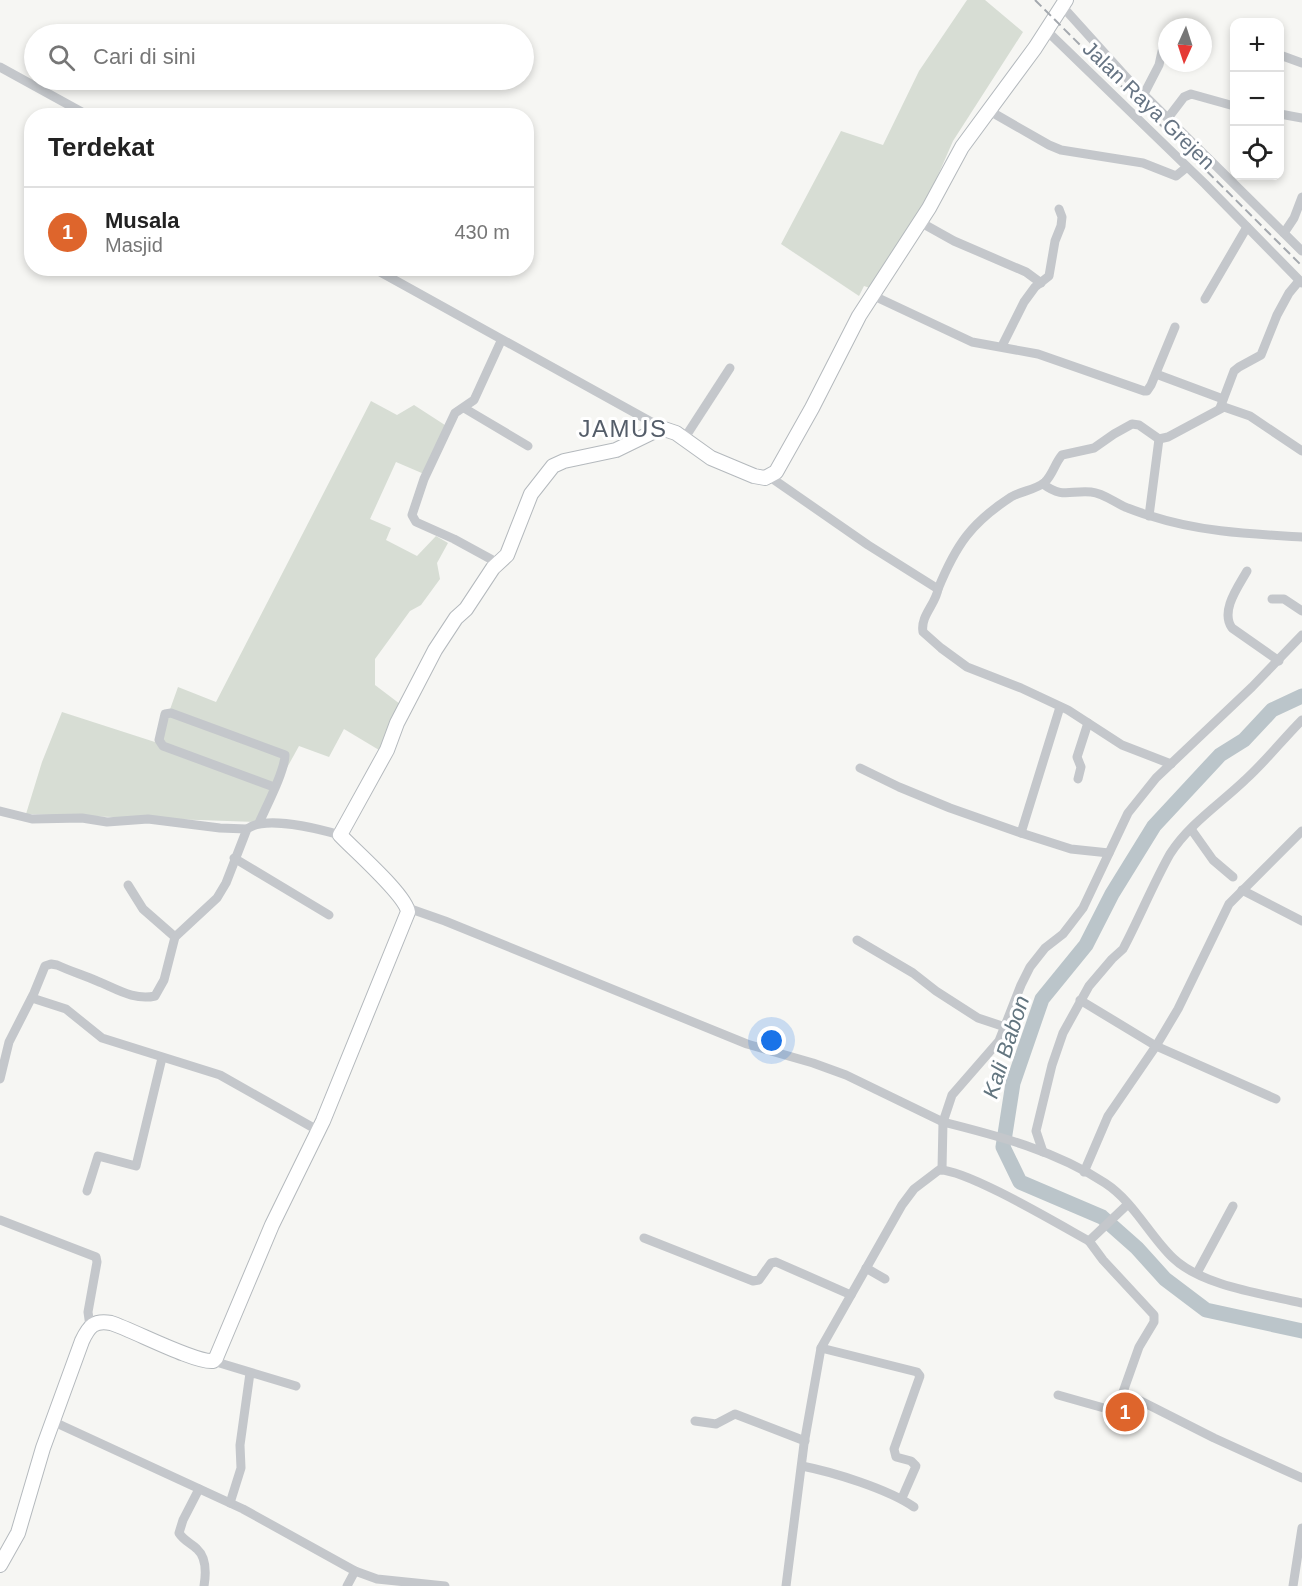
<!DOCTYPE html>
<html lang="id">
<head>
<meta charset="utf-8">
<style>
  body { margin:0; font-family:Arial,sans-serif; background:#f2f2f2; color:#222 }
  .controls { position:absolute; right:18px; top:18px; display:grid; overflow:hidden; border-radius:12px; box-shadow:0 3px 9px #0003 }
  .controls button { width:54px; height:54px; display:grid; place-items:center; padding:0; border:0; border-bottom:2px solid #e0e0e0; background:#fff; color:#222; font:30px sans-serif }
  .compass { position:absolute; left:1158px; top:18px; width:54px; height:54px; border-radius:50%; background:#fff; box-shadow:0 3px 9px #0003; rotate:183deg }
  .you { position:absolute; left:772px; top:1041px; width:21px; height:21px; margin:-15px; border:4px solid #fff; border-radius:50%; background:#1a73e8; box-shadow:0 0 0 9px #1a73e833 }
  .badge { display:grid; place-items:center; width:39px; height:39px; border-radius:50%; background:#de652c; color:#fff; font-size:20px; font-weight:700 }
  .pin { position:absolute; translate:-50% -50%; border:3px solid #fff; box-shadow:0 2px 6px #0006 }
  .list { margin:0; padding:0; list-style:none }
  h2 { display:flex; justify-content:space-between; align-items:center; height:78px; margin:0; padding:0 24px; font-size:26px }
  h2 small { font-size:20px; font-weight:400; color:#767676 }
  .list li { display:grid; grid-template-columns:39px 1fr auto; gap:18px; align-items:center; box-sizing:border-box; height:90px; padding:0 24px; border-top:2px solid #e0e0e0 }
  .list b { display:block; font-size:22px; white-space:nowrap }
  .list p { margin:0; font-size:20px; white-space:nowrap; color:#767676 }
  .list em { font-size:20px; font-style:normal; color:#767676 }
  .icon { flex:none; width:33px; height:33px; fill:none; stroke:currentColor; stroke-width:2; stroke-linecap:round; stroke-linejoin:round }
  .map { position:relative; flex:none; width:1302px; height:1586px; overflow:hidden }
  .search { position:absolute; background:#fff; box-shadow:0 3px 9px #0003; left:24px; top:24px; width:510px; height:66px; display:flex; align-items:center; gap:15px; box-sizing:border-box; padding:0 21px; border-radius:33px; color:#767676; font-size:22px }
  .panel { position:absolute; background:#fff; box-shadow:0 3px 9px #0003; left:24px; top:108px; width:510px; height:168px; border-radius:24px }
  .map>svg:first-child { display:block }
</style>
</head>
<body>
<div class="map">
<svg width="1302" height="1586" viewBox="0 0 1302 1586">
  <rect width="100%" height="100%" fill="#f6f6f3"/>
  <g fill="#d7ddd4">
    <path d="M967,0H985L1023,32L953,141L928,198L873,289L864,286L859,296L781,244L841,131L883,145L919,71Z"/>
    <path d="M371,401L397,415L414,405L448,427L424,474L396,462L370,519L391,528L386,540L417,556L436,536L448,543L437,563L440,579L421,605L410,611L375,659V685L400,704L379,750L344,729L329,757L299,746L257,822L26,814L42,762L62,712L158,743L178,687L216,702Z"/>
  </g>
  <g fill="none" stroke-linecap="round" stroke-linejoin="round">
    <path stroke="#bbc5ca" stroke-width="15" d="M1302,696L1272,710L1244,740L1220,755L1154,826L1112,894L1086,945L1042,999L1013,1083L1003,1147L1020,1182L1102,1217L1137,1248L1165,1279L1206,1310L1302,1331"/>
    <defs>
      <path id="secondary" d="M0,1565L18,1533L43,1448L82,1341C89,1326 94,1320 111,1323C133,1330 195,1363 213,1361L216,1358L272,1225L323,1121L408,912C406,895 354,850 340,835L387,750L397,723L435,650L456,618L466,609L493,568L507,555L531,494L553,466L564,461L616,450L657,430L664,429L676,433L711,458L754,476L765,478L776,472L812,408L859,316L929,208L962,147L1035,48L1066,0"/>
    </defs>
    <use href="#secondary" stroke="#b4b9bd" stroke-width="16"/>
    <g stroke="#c4c7cb" stroke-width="9">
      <path d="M1062,6L1127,78L1302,251"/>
      <path d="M1046,30L1205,184L1302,283"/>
      <path d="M1280,55L1302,63"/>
      <path d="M0,67L89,116"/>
      <path d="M1144,94L1159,65L1165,38"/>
      <path d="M988,110L1049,145L1061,150L1143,163L1176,176L1187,167"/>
      <path d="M1280,114L1302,118"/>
      <path d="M1168,118L1184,97L1191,94L1234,106"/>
      <path d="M920,222L954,241L1026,272L1041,283"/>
      <path d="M1284,233L1294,218L1302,197"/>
      <path d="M373,268L664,429"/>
      <path d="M874,296L972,342L1038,354L1144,391H1147L1151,385L1175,327"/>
      <path d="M1205,299L1247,227"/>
      <path d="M1002,346L1024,302L1035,287L1049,276L1055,241L1061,226L1062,217L1059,209"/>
      <path d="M1156,374L1223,399"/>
      <path d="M464,408L528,446"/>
      <path d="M1220,408L1234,371L1239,367L1261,355L1277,315L1289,293L1299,281"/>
      <path d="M684,439L730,368"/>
      <path d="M770,477L868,545L938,589C936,604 920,616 923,632L941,648L967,667L1021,688L1068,710L1122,745L1171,764"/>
      <path d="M1043,484C1063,499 1070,490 1091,492C1103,493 1114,502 1125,507C1133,510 1143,514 1151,516C1200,532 1251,534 1302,537"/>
      <path d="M1149,516L1159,439"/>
      <path d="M498,563L454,539L416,522L412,515L424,479L455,413L474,400L501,341"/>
      <path d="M1247,571C1238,587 1220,611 1232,628L1279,661"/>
      <path d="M938,589C956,545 971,523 1011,497C1021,491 1036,490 1045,482C1053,474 1055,463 1062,455L1094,448L1114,434L1132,424L1139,425L1159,439L1168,437L1224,407L1250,416L1302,451"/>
      <path d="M1272,599H1284L1302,611"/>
      <path d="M860,768L899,787L950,808L1021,833L1071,849L1109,853"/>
      <path d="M1078,779L1081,767L1077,757L1088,723"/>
      <path d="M0,811L32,819L82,818L107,822L148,819L220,828L247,829"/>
      <path d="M259,823C266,807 285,771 285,755L171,713L165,714L159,740L163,746L274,787"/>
      <path d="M1191,829L1213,860L1233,877"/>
      <path d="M1021,833L1060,707"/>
      <path d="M234,858L329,915"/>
      <path d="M128,885L143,909L175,937"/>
      <path d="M1242,890L1302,921"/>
      <path d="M408,908L445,921L747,1044L813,1063L846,1075L943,1122L952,1095L999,1041L1021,985L1030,967L1045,948L1063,934L1083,908L1128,813L1156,778L1252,687L1302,635"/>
      <path d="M857,940L913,973L936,991L978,1018L1005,1027"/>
      <path d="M32,998L66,1009L102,1038L220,1075L319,1131"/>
      <path d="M1080,1000L1156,1046L1276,1099"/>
      <path d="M0,1079L9,1042L34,993L45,966L51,964L57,965C70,971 83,975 97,981C115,988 134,1001 155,996L164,980L175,937L217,898L226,883L247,829C265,815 319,829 340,835"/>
      <path d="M1043,1152L1036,1131L1052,1065L1063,1033L1089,986L1112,959L1123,949C1139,919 1153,884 1170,854C1189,824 1220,804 1245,780C1266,761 1283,739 1302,720"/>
      <path d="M942,1169L943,1122C999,1136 1056,1151 1105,1183C1134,1202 1149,1235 1173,1258C1202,1286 1264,1294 1302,1303"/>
      <path d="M1084,1172L1108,1116L1156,1046L1178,1009L1229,904L1302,831"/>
      <path d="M87,1191L98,1156L136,1166L162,1058"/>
      <path d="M0,1220L96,1257L97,1262L88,1312L90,1326"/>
      <path d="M644,1238L753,1281L759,1280L771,1263L776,1262L851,1295"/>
      <path d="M866,1268L885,1279"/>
      <path d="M1197,1273L1233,1206"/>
      <path d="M821,1348L917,1372L920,1376L894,1449L896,1457L911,1461L916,1466L902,1498"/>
      <path d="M213,1361L296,1386"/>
      <path d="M1123,1392L1139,1347L1154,1322V1315L1103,1260L1089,1241L1128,1204"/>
      <path d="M1058,1395L1111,1410L1118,1406L1123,1392L1214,1438L1302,1478"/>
      <path d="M52,1421L243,1509L355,1571L377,1579L445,1586"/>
      <path d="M695,1421L716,1424L735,1414L805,1441"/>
      <path d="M802,1466C833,1472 888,1489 914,1507"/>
      <path d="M199,1489L183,1520L179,1533C184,1541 191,1543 197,1549C207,1558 206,1574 204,1586"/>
      <path d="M230,1503L241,1468L240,1445L250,1373"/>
      <path d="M347,1586L355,1571"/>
      <path d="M786,1586L804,1444L821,1348L902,1205L914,1189L939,1170C966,1169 1060,1225 1089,1241"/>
      <path d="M1293,1586L1302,1528"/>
    </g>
    <use href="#secondary" stroke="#fff" stroke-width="14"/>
    <path stroke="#a3a8ae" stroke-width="2" stroke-dasharray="9 4.5" stroke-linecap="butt" d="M1035,0L1302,266"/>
  </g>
  <g text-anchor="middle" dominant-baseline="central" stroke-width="6" stroke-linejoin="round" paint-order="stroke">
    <g font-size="21" fill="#667483" stroke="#fff">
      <text transform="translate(1149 105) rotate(44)">Jalan Raya Grejen</text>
    </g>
    <g font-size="22" font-style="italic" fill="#62757f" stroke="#fff">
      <text transform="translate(1006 1047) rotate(-72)">Kali Babon</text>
    </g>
    <g font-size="24" letter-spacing="1.5" fill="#545d69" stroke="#fff">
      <text x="623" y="428">JAMUS</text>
    </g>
  </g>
</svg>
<div class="controls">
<button>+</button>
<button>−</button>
<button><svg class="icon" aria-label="locate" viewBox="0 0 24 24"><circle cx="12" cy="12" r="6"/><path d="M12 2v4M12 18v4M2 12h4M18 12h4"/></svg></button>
</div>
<svg class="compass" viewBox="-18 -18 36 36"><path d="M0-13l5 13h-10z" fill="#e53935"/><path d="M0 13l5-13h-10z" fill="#767676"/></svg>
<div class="you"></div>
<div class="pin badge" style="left:1125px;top:1412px">1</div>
<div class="search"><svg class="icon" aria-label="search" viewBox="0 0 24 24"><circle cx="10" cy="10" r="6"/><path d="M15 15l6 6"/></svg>Cari di sini</div>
<section class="panel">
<h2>Terdekat<small></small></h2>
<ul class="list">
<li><span class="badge">1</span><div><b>Musala</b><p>Masjid</p></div><em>430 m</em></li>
</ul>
</section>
</div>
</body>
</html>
